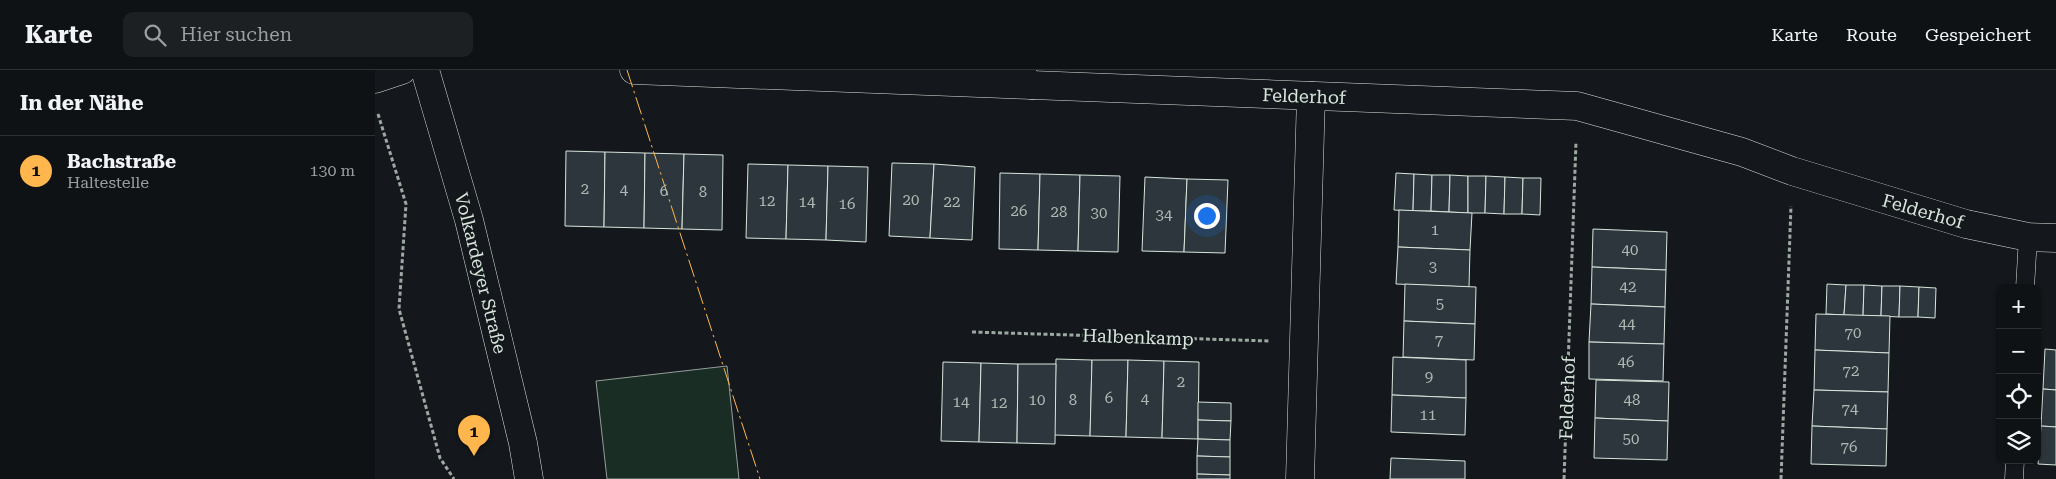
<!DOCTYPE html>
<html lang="de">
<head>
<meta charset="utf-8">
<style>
  body { margin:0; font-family:"Roboto Serif",serif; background:#1d2022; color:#f1f3f6 }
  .controls { position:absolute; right:15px; bottom:15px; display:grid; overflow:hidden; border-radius:10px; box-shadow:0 1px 4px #0004 }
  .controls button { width:45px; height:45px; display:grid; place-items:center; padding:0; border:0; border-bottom:1px solid #2f3234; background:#0f1215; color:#f1f3f6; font:25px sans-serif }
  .you { position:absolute; left:831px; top:145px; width:18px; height:18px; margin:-12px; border:4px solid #fff; border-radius:50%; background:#1a73e8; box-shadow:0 0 0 8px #1a73e833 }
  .badge { display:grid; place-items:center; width:32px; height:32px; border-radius:50%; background:#ffb74d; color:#111; font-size:16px; font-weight:700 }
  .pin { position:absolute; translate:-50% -41px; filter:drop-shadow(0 1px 2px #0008) }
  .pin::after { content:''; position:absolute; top:26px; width:18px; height:15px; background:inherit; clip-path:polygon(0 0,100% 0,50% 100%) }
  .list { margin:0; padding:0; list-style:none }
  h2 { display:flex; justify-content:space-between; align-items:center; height:65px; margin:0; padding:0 20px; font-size:21px }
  h2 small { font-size:16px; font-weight:400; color:#9b9ea0 }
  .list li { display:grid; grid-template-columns:32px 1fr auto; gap:15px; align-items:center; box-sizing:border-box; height:70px; padding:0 20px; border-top:1px solid #2f3234 }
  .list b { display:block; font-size:19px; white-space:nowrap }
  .list p { margin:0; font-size:16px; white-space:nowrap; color:#9b9ea0 }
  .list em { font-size:16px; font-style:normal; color:#9b9ea0 }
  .icon { flex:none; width:28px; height:28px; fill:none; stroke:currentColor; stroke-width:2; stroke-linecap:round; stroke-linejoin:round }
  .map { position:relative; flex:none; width:1681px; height:409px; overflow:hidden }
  header { display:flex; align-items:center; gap:30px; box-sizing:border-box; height:70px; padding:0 25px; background:#0f1215; border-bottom:1px solid #2f3234 }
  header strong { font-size:24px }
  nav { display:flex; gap:28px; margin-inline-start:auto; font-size:18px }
  .search { width:350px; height:45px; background:#1d2022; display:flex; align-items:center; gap:12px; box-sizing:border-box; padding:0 18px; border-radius:10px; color:#9b9ea0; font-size:19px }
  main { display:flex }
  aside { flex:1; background:#0f1215 }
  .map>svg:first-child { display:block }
</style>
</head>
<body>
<header>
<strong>Karte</strong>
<div class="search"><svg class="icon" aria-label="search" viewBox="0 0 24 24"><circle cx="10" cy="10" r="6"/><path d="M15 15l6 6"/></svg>Hier suchen</div>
<nav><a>Karte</a><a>Route</a><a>Gespeichert</a></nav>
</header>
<main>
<aside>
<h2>In der Nähe<small></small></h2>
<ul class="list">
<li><span class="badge">1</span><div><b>Bachstraße</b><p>Haltestelle</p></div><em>130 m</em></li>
</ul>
</aside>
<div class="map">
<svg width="1681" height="409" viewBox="0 0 1681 409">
  <rect width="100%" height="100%" fill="#14181c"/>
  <path fill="#1a2d24" stroke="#939e99" d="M352,296L364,409H232L221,311Z"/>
  <g fill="#2c363c" stroke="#d8e6dc">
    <path d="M191,81L230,82L229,157L190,156Z"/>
    <path d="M230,82L270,83L269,158L229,157Z"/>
    <path d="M270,83L309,84L307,159L269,158Z"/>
    <path d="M309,84L348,85L347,160L307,159Z"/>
    <path d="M517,93L559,94L555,168L514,166Z"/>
    <path d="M373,94L413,95L411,169L371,168Z"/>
    <path d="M559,94L600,97L597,170L555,168Z"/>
    <path d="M413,95L453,96L451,170L411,169Z"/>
    <path d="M453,96L493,97L491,172L451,170Z"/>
    <path d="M625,103L665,104L663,180L624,179Z"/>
    <path d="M1021,103L1039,104L1038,141L1019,140Z"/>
    <path d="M665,104L705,105L703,181L663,180Z"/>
    <path d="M1039,104L1057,105L1056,141H1038Z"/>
    <path d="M705,105L745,106L743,182L703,181Z"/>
    <path d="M1057,105H1075L1074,142L1056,141Z"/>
    <path d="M1075,105L1093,106V143L1074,142Z"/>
    <path d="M1093,106H1111L1110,143H1093Z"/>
    <path d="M1111,106L1130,107L1129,144L1110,143Z"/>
    <path d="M770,107L812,109L809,182L767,181Z"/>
    <path d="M1130,107L1148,108L1147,144H1129Z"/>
    <path d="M1148,108H1166L1165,145L1147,144Z"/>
    <path d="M812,109L853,110L850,183L809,182Z"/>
    <path d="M1024,140L1097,143L1095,180L1023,177Z"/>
    <path d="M1218,159L1292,162L1291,200L1217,197Z"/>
    <path d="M1023,177L1095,180L1094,217L1021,214Z"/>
    <path d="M1217,197L1291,200L1290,237L1216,234Z"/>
    <path d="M1030,214L1101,217L1100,254L1029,251Z"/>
    <path d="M1452,214L1471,215L1469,245L1451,244Z"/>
    <path d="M1471,215H1489L1488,246L1469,245Z"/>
    <path d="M1489,215L1507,216L1506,246H1488Z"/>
    <path d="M1507,216H1525L1524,247L1506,246Z"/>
    <path d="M1525,216L1544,217L1543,247H1524Z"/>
    <path d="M1544,217L1561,218L1560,248L1543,247Z"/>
    <path d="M1216,234L1290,237L1289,274L1214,272Z"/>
    <path d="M1441,244L1515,246L1514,283L1440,280Z"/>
    <path d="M1029,251L1100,254L1099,290L1028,287Z"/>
    <path d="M1214,272L1289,274L1288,311L1214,309Z"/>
    <path d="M1670,279L1681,280V320L1668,319Z"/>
    <path d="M1440,280L1514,283L1513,322L1439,320Z"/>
    <path d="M1018,287L1091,290V328L1017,325Z"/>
    <path d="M681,289L717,290L715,366L679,365Z"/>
    <path d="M717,290H753L751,367L715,366Z"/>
    <path d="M753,290L789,291L787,368L751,367Z"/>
    <path d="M789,291L824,292L823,369L787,368Z"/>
    <path d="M568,292L606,293L604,372L566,371Z"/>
    <path d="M606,293L643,294L642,373L604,372Z"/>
    <path d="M643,294H681L680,374L642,373Z"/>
    <path d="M1221,310L1294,312L1293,351L1220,348Z"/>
    <path d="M1668,319L1681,320V357L1666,356Z"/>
    <path d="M1439,320L1513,322L1512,359L1437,356Z"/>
    <path d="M1017,325L1091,328L1090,365L1016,362Z"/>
    <path d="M823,332L856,333V351L823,350Z"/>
    <path d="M1220,348L1293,351L1292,390L1219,388Z"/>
    <path d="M823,350L856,351L855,370L823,369Z"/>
    <path d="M1437,356L1512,359L1511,396L1436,394Z"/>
    <path d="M1666,356L1681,357V395L1663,394Z"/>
    <path d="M823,369L855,370V387L822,386Z"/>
    <path d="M822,386L855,387V405L822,404Z"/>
    <path d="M1016,388L1090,391V409H1015Z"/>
    <path d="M822,404L855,405V409H822Z"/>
  </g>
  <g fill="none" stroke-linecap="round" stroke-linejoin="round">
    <defs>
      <g id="service">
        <path d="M1650,218L1653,167"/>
        <path d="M1639,409L1640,390"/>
      </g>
      <g id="minor">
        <path d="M259,0L657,15"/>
        <path d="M638,0L657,15L1202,36L1367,82L1417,101L1591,154L1653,167L1681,168"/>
        <path d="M0,9L27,0"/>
        <path d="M925,409L936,26"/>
      </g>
      <path id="secondary" d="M50,0L94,150L148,373L154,409"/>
    </defs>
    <use href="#service" stroke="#d8e6dc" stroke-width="19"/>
    <use href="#minor" stroke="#d8e6dc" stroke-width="29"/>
    <use href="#secondary" stroke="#d8e6dc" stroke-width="29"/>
    <g stroke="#9da8a2" stroke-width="3" stroke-dasharray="4 2.5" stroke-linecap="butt">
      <path d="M3,44L31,134L24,239L65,388L79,409"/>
      <path d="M597,262L895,271"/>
      <path d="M1189,409L1201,72"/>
      <path d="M1406,409L1416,136"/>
    </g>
    <use href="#service" stroke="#14181c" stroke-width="18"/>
    <use href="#minor" stroke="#14181c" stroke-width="28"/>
    <use href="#secondary" stroke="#14181c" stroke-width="28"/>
    <path stroke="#ffb74d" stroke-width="1" stroke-dasharray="18 4 2.5 4" stroke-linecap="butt" d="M252,0L385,409"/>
  </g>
  <g text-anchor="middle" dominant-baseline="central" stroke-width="4" stroke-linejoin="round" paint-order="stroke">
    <g font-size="15" fill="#adbab4">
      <text x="210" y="119">2</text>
      <text x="249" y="120">4</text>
      <text x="289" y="121">6</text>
      <text x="328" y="122">8</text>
      <text x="536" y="130">20</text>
      <text x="392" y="131">12</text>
      <text x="432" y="132">14</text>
      <text x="577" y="132">22</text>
      <text x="472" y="134">16</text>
      <text x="644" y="141">26</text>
      <text x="684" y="142">28</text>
      <text x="724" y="143">30</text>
      <text x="789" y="145">34</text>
      <text x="1060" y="160">1</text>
      <text x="1255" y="180">40</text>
      <text x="1058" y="197">3</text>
      <text x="1253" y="217">42</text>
      <text x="1065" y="234">5</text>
      <text x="1252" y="254">44</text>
      <text x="1478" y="263">70</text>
      <text x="1064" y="270">7</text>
      <text x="1251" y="292">46</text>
      <text x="1476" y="301">72</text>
      <text x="1054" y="307">9</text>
      <text x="806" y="312">2</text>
      <text x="734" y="328">6</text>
      <text x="770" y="329">4</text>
      <text x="662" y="330">10</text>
      <text x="698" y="330">8</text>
      <text x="1257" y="330">48</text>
      <text x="586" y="332">14</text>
      <text x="624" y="333">12</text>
      <text x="1475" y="339">74</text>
      <text x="1053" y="345">11</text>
      <text x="1256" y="369">50</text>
      <text x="1474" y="377">76</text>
    </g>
    <g font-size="18" fill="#d8e6dc" stroke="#14181c">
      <text transform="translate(929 26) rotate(2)">Felderhof</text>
      <text transform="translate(1548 141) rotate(16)">Felderhof</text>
      <text transform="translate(106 203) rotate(76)">Volkardeyer Straße</text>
      <text transform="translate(763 267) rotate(2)">Halbenkamp</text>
      <text transform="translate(1192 328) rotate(-88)">Felderhof</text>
    </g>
  </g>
</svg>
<div class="controls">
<button>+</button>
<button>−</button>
<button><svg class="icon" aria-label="locate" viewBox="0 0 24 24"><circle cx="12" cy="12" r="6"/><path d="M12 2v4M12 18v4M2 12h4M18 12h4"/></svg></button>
<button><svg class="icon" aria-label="layers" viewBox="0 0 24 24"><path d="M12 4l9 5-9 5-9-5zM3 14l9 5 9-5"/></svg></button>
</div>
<div class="you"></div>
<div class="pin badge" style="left:99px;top:386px">1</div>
</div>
</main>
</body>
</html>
